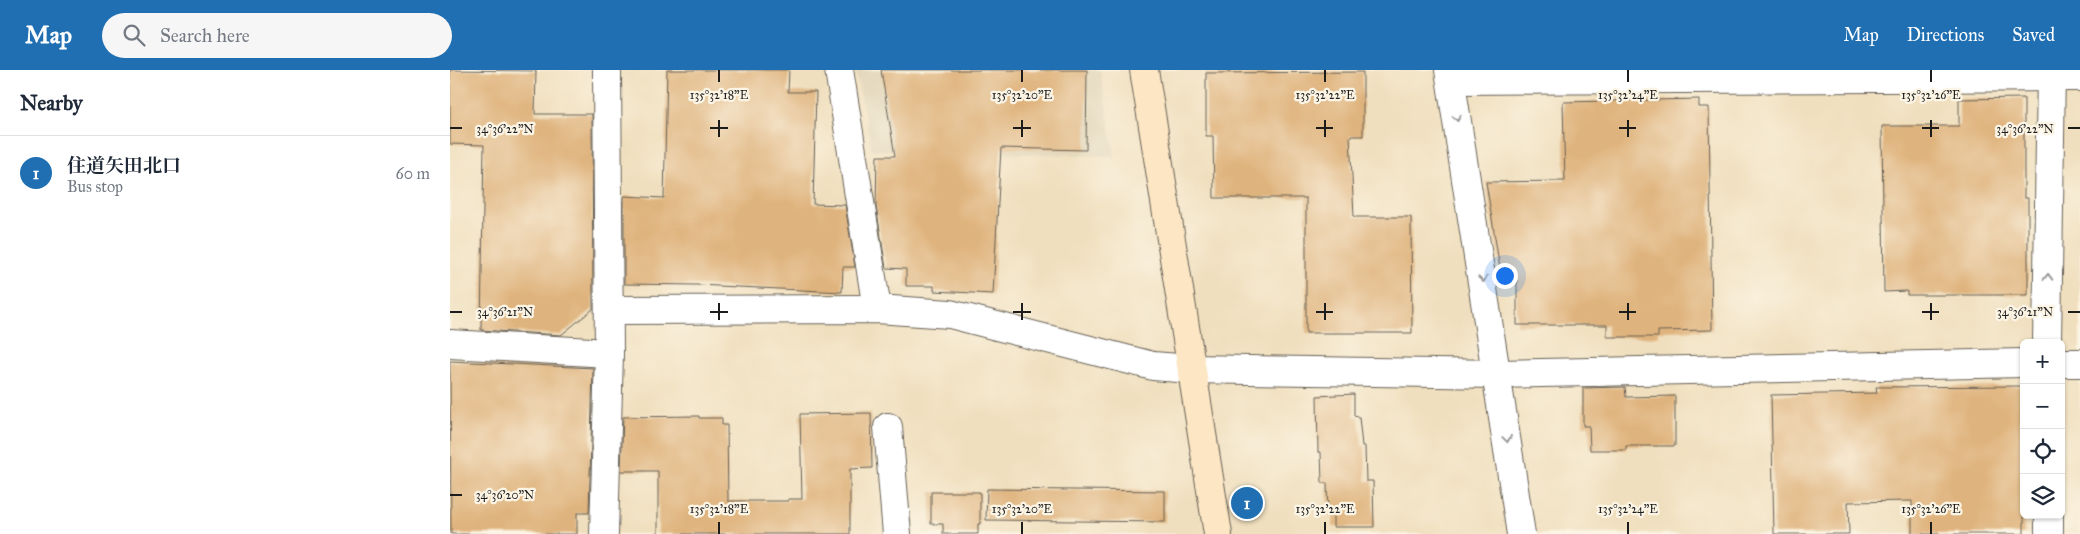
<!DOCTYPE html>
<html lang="en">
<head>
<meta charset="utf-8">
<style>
  body { margin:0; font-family:"IM FELL Great Primer","Noto Serif JP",serif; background:#f6f6f7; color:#1f2937 }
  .controls { position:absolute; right:15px; bottom:15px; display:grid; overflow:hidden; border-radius:8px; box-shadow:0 1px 4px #0004 }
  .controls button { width:45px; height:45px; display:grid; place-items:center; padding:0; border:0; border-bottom:1px solid #e0e1e3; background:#fff; color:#1f2937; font:25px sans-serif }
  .you { position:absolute; left:1054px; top:205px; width:18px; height:18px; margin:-12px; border:4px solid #fff; border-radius:50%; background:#1a73e8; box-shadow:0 0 0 8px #1a73e833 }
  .badge { display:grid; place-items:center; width:32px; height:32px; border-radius:50%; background:#1f6fb2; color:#fff; font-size:16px; font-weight:700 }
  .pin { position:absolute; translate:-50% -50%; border:2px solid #fff; box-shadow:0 1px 5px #0006 }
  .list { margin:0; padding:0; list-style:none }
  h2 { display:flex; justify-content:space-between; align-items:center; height:65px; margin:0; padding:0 20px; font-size:21px }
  h2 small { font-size:16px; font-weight:400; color:#747a83 }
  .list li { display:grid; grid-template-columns:32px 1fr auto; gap:15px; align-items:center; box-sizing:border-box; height:75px; padding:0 20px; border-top:1px solid #e0e1e3 }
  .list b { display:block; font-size:19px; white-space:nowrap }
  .list p { margin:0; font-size:16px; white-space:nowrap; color:#747a83 }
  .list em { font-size:16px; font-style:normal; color:#747a83 }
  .icon { flex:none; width:28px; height:28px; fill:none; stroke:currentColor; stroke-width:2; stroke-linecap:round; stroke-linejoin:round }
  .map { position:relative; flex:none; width:1630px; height:464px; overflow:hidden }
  header { display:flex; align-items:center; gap:30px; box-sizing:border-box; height:70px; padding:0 25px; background:#1f6fb2; color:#fff }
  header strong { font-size:24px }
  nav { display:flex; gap:28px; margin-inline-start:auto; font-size:18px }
  .search { width:350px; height:45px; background:#f6f6f7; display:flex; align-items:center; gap:12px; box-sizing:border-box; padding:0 18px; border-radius:28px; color:#747a83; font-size:19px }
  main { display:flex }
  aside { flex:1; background:#fff }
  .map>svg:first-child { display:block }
</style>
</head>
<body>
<header>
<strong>Map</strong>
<div class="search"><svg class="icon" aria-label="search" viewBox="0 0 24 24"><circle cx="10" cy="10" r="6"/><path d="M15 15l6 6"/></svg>Search here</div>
<nav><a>Map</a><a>Directions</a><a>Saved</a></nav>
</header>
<main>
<aside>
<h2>Nearby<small></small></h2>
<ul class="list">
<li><span class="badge">1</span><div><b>住道矢田北口</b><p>Bus stop</p></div><em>60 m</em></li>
</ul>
</aside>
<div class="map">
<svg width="1630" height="464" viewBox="0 0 1630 464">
  <rect width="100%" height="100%" fill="#fcf5e5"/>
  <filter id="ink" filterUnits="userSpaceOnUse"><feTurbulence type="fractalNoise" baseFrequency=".02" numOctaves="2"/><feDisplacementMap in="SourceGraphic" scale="10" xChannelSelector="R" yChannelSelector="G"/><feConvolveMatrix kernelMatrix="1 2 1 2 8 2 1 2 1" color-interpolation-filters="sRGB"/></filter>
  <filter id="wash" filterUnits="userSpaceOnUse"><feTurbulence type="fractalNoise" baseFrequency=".0096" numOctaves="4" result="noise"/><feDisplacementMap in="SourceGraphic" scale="20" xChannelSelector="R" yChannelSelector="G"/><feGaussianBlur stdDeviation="1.12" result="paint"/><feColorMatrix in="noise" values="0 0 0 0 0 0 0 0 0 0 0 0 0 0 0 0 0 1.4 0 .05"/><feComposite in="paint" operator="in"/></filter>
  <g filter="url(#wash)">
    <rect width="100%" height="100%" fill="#f0dfbe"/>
    <path fill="#ded2b4" d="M405,0H650L665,86L422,80Z"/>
    <g id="blocks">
      <g fill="#dfb37d">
        <path d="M0,0L86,1L85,44H142L143,239L111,265L31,260L34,75L0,74Z"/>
        <path d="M217,0H339L338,22H366L363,134L395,135L405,197H393L392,222L247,215L174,214V126L214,128Z"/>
        <path d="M431,0H637L636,80L551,78L543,224L484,221V216H456V199L436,198L426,136L427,86H445Z"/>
        <path d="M913,2V66H900L904,147H961L962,263H856V128H764L763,66H756V3Z"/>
        <path d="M1574,28V128H1578V225H1457V221L1434,222L1432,56H1509V29Z"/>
        <path d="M1249,29V37H1259L1262,260L1208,261V267H1157V255H1067V210L1052,211L1036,112L1115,111L1113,32Z"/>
        <path d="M0,291L143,298L139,443H127V464H1Z"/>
        <path d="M1574,316V464H1462V431L1398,432L1399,464H1324L1321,325L1427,323L1426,317Z"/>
        <path d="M1175,317L1176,327L1225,326V376H1176V380H1140L1139,356H1133V318Z"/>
        <path d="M904,324V346L909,347L912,376H915L916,411H923L924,457H883V446H878L877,413H872L871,382H868L867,326Z"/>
        <path d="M421,343L422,398L400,399V464H208V401H171L173,347L249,346V348H272V355H277L278,431H338V429H352L350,344Z"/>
        <path d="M537,419L715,421V452L536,450Z"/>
        <path d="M481,422H530V454H528V464H493V454H481Z"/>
      </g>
    </g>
  </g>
  <g filter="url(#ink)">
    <use href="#blocks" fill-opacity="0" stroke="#666055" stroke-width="1"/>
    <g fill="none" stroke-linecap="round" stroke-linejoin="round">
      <defs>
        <g id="street">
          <path d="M389,0L427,239"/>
          <path d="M999,0L1071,464"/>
          <path d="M1001,10L1630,7"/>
          <path d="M159,240L427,239L500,244L703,296L741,299L1048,304L1574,293"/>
          <path d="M1597,273L1601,0"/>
          <path d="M0,274L159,283"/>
          <path d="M1611,293H1630"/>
          <path d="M438,357L447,464"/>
          <path d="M1599,445V464"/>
          <path d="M154,464L159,283L157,0"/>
        </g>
        <path id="secondary" d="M694,0L768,464"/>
      </defs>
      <use href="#street" stroke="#666055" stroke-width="30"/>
      <use href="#secondary" stroke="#666055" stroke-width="30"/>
      <use href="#street" stroke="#fff" stroke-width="28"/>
      <use href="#secondary" stroke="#fce6c4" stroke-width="28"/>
    </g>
    <defs><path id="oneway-chevron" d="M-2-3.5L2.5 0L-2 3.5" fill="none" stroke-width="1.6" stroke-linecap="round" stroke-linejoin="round" transform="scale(1.25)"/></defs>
    <g stroke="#999">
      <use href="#oneway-chevron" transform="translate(1007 48) rotate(81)"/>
      <use href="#oneway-chevron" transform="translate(1598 207) rotate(-89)"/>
      <use href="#oneway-chevron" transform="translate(1033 209) rotate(81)"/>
      <use href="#oneway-chevron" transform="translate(1057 369) rotate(82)"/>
    </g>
  </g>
  <path fill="none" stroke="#1c1c1c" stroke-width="2" d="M269,0V12M572,0V12M875,0V12M1178,0V12M1481,0V12M269,50V67M572,50V67M875,50V67M1178,50V67M1481,50V67M0,58H12M260,58H278M563,58H581M866,58H883M1169,58H1186M1472,58H1489M1618,58H1630M269,233V250M572,233V250M875,233V250M1178,233V250M1481,233V250M0,242H12M260,242H278M563,242H581M866,242H883M1169,242H1186M1472,242H1489M1618,242H1630M0,425H12M269,452V464M572,452V464M875,452V464M1178,452V464M1481,452V464"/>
  <g font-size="12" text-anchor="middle" fill="#1c1c1c" stroke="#fcf5e5" stroke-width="4.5" stroke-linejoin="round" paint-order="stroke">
    <text x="269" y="29">135°32'18"E</text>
    <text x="572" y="29">135°32'20"E</text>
    <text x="875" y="29">135°32'22"E</text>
    <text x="1178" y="29">135°32'24"E</text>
    <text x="1481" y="29">135°32'26"E</text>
    <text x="55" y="63">34°36'22"N</text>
    <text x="1575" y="63">34°36'22"N</text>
    <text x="55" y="246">34°36'21"N</text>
    <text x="1575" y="246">34°36'21"N</text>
    <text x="55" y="429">34°36'20"N</text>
    <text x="269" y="443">135°32'18"E</text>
    <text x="572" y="443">135°32'20"E</text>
    <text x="875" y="443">135°32'22"E</text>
    <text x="1178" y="443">135°32'24"E</text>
    <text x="1481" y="443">135°32'26"E</text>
  </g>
</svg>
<div class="controls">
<button>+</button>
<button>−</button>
<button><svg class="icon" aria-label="locate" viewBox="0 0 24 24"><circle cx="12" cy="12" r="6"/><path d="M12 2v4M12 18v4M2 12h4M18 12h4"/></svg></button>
<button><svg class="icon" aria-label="layers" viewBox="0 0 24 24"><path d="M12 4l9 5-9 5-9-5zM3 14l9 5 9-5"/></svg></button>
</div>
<div class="you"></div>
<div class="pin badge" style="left:797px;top:433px">1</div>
</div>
</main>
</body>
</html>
